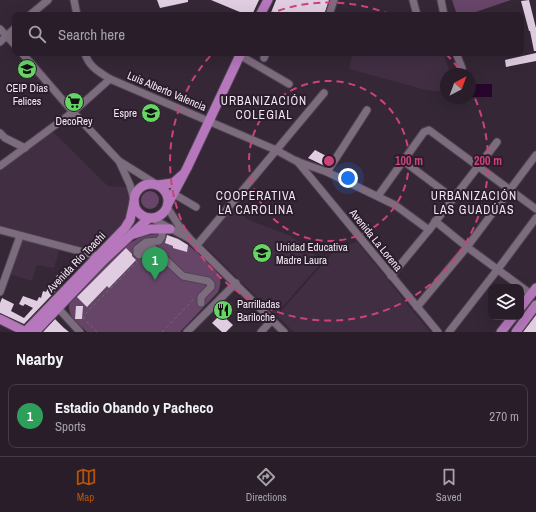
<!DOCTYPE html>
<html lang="en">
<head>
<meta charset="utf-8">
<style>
  body { margin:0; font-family:"Archivo Narrow",sans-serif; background:#302630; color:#f1f3f6 }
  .controls { position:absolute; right:12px; bottom:12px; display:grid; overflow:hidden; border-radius:8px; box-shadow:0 4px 16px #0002 }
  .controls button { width:36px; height:36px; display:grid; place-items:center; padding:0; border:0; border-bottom:1px solid #443b45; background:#281d28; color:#f1f3f6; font:20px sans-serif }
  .compass { position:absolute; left:440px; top:68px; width:36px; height:36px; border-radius:50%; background:#281d28; box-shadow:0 4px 16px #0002; rotate:41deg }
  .you { position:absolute; left:348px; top:178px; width:14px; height:14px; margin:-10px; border:3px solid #fff; border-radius:50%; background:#1a73e8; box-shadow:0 0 0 6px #1a73e833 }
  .badge { display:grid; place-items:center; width:26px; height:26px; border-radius:50%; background:#b45309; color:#fff; font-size:13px; font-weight:700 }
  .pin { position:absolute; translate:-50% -33px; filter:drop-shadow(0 1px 2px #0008) }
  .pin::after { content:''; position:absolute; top:21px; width:14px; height:12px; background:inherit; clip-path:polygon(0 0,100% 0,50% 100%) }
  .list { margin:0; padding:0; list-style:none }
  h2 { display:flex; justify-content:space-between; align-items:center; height:52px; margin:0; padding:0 16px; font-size:17px }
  h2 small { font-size:13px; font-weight:400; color:#a5a2a8 }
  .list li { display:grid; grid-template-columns:26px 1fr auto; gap:12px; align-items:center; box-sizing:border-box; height:64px; margin:0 8px 8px; padding:0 8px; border:1px solid #443b45; border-radius:8px }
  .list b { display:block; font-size:15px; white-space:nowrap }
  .list p { margin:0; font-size:13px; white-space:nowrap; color:#a5a2a8 }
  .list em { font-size:13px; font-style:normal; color:#a5a2a8 }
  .icon { flex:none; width:22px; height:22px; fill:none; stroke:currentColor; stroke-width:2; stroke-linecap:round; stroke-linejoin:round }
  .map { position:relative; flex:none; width:536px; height:332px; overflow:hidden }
  .search { position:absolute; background:#281d28; box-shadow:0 4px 16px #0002; left:12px; right:12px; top:12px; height:44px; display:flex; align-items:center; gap:10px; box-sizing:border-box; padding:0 14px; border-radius:8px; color:#a5a2a8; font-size:15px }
  .sheet { height:124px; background:#281d28 }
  nav { display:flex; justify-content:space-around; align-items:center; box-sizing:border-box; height:56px; border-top:1px solid #443b45; background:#281d28; font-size:11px; color:#a5a2a8 }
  nav a { display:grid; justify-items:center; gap:2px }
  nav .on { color:#b45309 }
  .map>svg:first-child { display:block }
</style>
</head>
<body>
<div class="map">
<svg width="536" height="332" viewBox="0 0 536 332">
  <rect width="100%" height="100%" fill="#352736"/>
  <g fill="#412e43">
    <path d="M353,53L444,54L450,74H446V92L426,90L349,69Z"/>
    <path d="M53,132L108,186L126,187L129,203L124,226L98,254L0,227V170Z"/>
    <path d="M231,207L249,220L291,236L323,261L275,315L204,245L203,240Z"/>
    <path d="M22,240L59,250L54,268L37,265L32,281L9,274Z"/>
    <path d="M357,242L430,332H294L277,316L337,248Z"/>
  </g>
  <g fill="#664569">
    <path d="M452,0H511L467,15H457Z"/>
    <circle cx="150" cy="200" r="9"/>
    <path d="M155,234C163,234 171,235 179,239C187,243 217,269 220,277C221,282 220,287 218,292L180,332H87C77,322 64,315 71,299L124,246L143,236Z"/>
  </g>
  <rect fill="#27062b" x="470" y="84" width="22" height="13"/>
  <g fill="#e0cde1">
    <path d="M157,0H188V2L160,8Z"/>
    <path d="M211,0H259L252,15H247Z"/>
    <path d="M276,0H329L324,15H270Z"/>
    <path d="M529,0L536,28V51H534L530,31H529L521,1Z"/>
    <path d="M536,53V61L506,67L505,60Z"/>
    <path d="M315,150L330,158L325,166L308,158Z"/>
    <path d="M167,235L178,239L188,245L187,252L173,248V246L165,243Z"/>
    <path d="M126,248L132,254V256L136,260L109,288L107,286L87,307L77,297Z"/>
    <path d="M57,275L68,278L24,324L0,313V303L2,298L14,304L11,311L24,318L33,308L25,304L23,306L19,304L23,296L37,301L39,297L41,298L43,291L46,292L48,288L53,289Z"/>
    <path d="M76,306H83L82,319H75Z"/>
    <path d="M221,314L233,325L226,332H222L212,323Z"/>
    <path d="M536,315V332H523Z"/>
    <path d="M55,319L64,328L69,332H43Z"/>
  </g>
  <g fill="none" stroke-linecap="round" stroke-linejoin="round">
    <defs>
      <g id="minor">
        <path d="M74,0L77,15"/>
        <path d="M413,0L417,15"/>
        <path d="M441,0L444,15"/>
        <path d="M30,15L48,0"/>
        <path d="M329,15L334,0"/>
        <path d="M0,29L15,45"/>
        <path d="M0,42L15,28"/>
        <path d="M22,53L73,112L119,161L156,184"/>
        <path d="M85,53C88,66 99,72 110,79L276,150L296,161L327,172L395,205L429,230"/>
        <path d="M236,53L289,84"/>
        <path d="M456,53L462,68"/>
        <path d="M264,58L266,53"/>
        <path d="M0,133L5,138L25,148"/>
        <path d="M402,160L453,198"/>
        <path d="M297,161L438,332"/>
        <path d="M120,163L130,185L134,200"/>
        <path d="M0,166L73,112L110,79"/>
        <path d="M327,172L367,110"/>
        <path d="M174,194L196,207"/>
        <path d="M378,196L424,132L429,130L536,209"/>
        <path d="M167,207L179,226L191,240L284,332"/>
        <path d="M151,218L188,238"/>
        <path d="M435,221L467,247L531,294"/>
        <path d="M162,229V236L159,241L146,242L137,249V253L139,255C144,254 146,248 151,246L183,276L208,281L211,284V287L201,297V303"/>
        <path d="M0,230L98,256"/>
        <path d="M197,245L324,93"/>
        <path d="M391,276L429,230L497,142"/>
        <path d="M0,292L20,236"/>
        <path d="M417,307L467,247L536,155"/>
        <path d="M58,308L80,332"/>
        <path d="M187,332L236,283"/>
        <path d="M261,332L272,320"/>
        <path d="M449,332L498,269L536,218"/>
      </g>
      <g id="major">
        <path d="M260,15L268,0"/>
        <circle cx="151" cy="201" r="17"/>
        <path d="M158,185L173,183L182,175"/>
        <path d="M168,204L187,168L241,53"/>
        <path d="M134,234L150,229H170"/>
        <path d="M521,307L536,288"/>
        <path d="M0,319L26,332"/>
        <path d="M25,332L125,228L130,220L134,202"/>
        <path d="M35,332L104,260L149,218"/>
        <path d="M501,332L513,317"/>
        <path d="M516,332L536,305"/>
      </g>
    </defs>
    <use href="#minor" stroke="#4f4351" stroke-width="9"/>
    <use href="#major" stroke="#4f4351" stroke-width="11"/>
    <g stroke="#736774" stroke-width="1" stroke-dasharray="3 3" stroke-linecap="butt">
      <path d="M97,332L84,319V315L137,262"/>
      <path d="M162,332L195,298"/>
    </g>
    <use href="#minor" stroke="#7d6c7e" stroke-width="7"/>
    <use href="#major" stroke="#b677bc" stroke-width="9"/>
  </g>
  <g fill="none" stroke="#cc4279" stroke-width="2" stroke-dasharray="7 5">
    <circle cx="329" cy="161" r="80"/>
    <path d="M267 15A159 159 0 0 1 391 15M446 54A159 159 0 0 1 462 73M470 88A159 159 0 1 1 212 54"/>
  </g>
  <defs>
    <symbol id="school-disc" viewBox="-11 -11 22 22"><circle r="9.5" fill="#67d466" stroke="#2b1d2c"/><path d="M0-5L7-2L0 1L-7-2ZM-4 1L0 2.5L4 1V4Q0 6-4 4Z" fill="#111"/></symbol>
    <symbol id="supermarket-disc" viewBox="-11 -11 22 22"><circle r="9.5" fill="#67d466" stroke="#2b1d2c"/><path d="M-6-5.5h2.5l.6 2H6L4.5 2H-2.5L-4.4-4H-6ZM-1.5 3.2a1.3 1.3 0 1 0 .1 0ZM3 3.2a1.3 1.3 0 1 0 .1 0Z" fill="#111"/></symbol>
    <symbol id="restaurant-disc" viewBox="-11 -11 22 22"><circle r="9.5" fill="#67d466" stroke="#2b1d2c"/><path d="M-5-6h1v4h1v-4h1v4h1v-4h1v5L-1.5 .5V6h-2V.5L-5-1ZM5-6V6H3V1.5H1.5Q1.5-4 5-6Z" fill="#111"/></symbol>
  </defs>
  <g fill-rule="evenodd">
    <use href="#school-disc" x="16" y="58" width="22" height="22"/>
    <use href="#supermarket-disc" x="63" y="91" width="22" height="22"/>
    <use href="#school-disc" x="140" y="102" width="22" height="22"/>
    <use href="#school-disc" x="251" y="242" width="22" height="22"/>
    <use href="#restaurant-disc" x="212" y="299" width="22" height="22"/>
  </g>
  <g text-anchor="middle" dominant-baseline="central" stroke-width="4" stroke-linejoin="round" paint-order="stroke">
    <g font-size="11" fill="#f2e8f2" stroke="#2b1d2c">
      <text x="27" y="88">CEIP Días<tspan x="27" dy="13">Felices</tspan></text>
      <text x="137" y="113" text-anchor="end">Espre</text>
      <text x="74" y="121">DecoRey</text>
      <text x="276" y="247" text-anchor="start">Unidad Educativa<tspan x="276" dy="13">Madre Laura</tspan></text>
      <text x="237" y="304" text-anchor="start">Parrilladas<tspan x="237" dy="13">Bariloche</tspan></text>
    </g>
    <g font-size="11" fill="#f2e8f2" stroke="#2b1d2c">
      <text transform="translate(167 91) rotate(23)">Luis Alberto Valencia</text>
      <text transform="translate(376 240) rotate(51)">Avenida La Lorena</text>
      <text transform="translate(76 262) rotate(-46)">Avenida Río Toachi</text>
    </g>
    <g font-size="12" letter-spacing="1" fill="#f2e8f2" stroke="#2b1d2c">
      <text x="264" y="101">URBANIZACIÓN<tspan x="264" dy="14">COLEGIAL</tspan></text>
      <text x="256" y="196">COOPERATIVA<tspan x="256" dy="14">LA CAROLINA</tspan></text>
      <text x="474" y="196">URBANIZACIÓN<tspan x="474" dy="14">LAS GUADÚAS</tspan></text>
    </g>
  </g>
  <circle cx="329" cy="161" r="6" fill="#cc4279" stroke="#2b1d2c" stroke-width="2"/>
  <g font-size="12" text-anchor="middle" font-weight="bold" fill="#cc4279" stroke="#2b1d2c" stroke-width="4" stroke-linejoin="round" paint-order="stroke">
    <text x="409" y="165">100 m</text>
    <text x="488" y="165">200 m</text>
  </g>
</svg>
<div class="controls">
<button><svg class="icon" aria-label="layers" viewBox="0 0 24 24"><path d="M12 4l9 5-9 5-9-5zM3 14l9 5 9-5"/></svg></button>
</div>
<svg class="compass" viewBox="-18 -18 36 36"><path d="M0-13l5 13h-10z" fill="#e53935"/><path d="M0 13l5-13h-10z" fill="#a5a2a8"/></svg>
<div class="you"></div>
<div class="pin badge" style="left:155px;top:280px;background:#2e9e5b">1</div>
<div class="search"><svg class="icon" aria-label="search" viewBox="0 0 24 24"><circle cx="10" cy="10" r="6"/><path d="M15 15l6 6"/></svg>Search here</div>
</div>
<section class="sheet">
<h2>Nearby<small></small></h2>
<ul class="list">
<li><span class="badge" style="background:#2e9e5b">1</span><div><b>Estadio Obando y Pacheco</b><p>Sports</p></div><em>270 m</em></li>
</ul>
</section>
<nav>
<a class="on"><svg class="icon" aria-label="map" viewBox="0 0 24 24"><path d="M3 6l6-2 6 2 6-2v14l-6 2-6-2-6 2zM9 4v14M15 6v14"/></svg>Map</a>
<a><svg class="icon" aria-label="directions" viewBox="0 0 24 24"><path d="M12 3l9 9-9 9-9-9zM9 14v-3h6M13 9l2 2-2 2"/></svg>Directions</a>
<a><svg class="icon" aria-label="saved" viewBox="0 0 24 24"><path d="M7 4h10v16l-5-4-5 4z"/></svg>Saved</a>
</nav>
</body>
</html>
